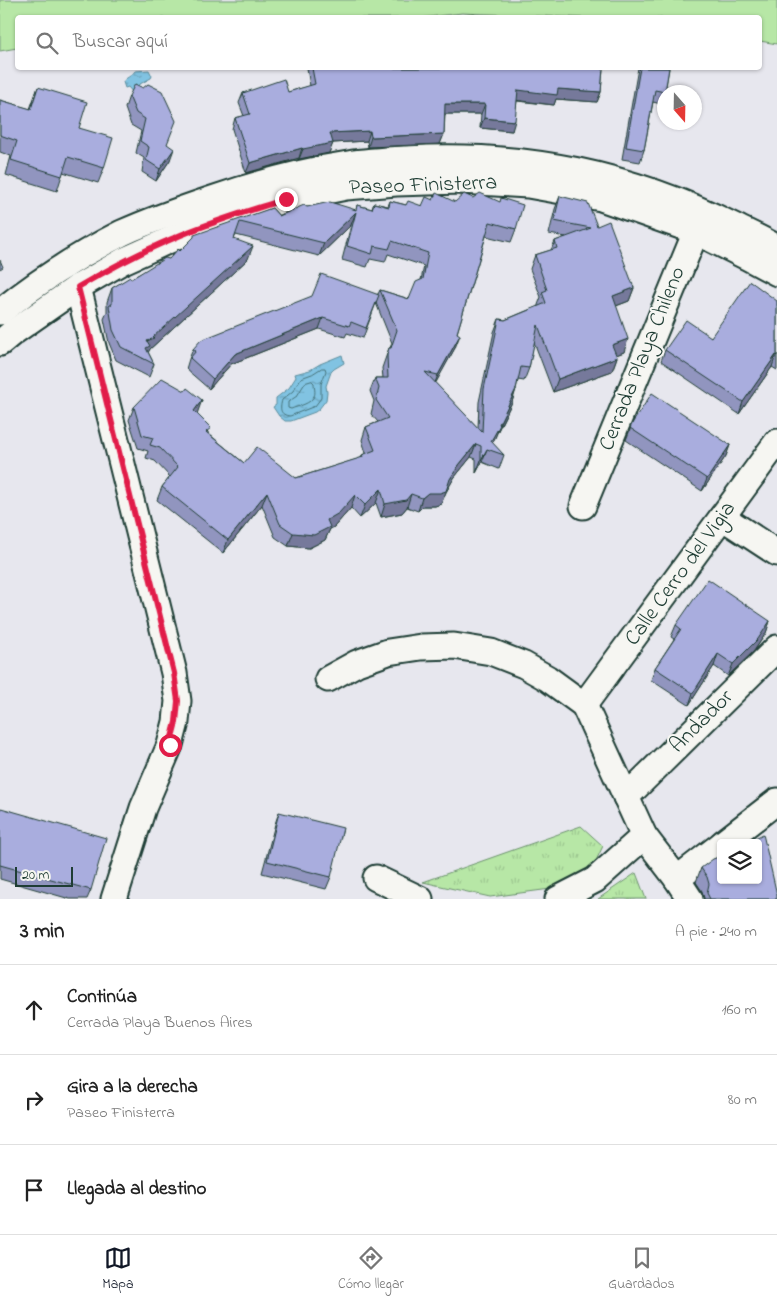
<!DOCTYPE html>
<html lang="es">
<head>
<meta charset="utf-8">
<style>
  body { margin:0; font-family:"Indie Flower",sans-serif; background:#f2f2f2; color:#222 }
  .controls { position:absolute; right:15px; bottom:15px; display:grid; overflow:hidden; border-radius:5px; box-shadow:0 1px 4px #0004 }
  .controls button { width:45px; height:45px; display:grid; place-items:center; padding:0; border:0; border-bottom:1px solid #e0e0e0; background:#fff; color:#222; font:25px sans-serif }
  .compass { position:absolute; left:657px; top:85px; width:45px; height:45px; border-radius:50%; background:#fff; box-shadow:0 1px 4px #0004; rotate:160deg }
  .scale { position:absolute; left:15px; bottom:12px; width:58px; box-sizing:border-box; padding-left:5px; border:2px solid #1f3d34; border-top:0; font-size:14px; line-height:18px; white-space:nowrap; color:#1f3d34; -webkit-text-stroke:4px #f6f6f2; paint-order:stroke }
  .stop { position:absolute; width:15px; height:15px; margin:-11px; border:4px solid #e11d48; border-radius:50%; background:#fff }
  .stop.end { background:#e11d48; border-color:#fff; box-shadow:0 1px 5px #0008 }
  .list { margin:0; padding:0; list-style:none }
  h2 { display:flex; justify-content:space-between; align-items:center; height:65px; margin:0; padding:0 20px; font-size:21px }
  h2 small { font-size:16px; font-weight:400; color:#767676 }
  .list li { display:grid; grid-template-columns:32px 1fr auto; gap:15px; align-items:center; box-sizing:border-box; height:90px; padding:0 20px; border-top:1px solid #e0e0e0 }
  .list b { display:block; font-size:19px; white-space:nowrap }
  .list p { margin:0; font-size:16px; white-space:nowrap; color:#767676 }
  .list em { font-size:16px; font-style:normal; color:#767676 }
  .icon { flex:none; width:28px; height:28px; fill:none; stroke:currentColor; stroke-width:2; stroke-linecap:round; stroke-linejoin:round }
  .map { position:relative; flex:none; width:777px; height:899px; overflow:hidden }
  .search { position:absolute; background:#fff; box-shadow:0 1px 4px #0004; left:15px; right:15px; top:15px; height:55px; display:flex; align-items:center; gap:12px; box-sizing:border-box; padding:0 18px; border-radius:5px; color:#767676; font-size:19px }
  .sheet { height:335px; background:#fff }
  nav { display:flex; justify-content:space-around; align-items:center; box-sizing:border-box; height:70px; border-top:1px solid #e0e0e0; background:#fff; font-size:14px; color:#767676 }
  nav a { display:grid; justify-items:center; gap:2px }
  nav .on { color:#111827 }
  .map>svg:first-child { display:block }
</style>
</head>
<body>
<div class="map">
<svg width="777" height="899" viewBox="0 0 777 899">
  <defs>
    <pattern id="park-tufts" width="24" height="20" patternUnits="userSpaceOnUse" patternTransform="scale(1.25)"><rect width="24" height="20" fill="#b7e7a6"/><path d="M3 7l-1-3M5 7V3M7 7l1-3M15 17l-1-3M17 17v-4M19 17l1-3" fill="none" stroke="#9dc790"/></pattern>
    <pattern id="water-ripples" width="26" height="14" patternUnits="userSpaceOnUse" patternTransform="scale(1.25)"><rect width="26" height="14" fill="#81c3e2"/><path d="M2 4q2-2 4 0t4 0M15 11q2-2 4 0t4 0" fill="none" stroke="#69a0b8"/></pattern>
  </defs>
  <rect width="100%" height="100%" fill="#e7e7ee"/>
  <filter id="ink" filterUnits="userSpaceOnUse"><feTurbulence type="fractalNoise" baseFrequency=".02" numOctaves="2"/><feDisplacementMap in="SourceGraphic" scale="10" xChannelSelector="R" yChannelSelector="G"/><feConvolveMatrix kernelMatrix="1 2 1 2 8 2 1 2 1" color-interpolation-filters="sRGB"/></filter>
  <g filter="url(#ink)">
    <path fill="#b7e7a6" stroke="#6b926d" d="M0,0H777V44L760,41V18H591L462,13L420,18H18L17,48L0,51Z"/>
    <g fill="url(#park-tufts)" stroke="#6b926d">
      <path d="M581,826L603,846L592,869L558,888L490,897L423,882Z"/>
      <path d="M636,873L646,899H598Z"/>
    </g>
    <g fill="url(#water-ripples)" stroke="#5a8d9c">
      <path d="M149,70L152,76L151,78L140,84L138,93L134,94L128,87L125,88L123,82C126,77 131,77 135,71Z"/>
      <path d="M342,355L344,363L334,369L331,372L326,386L327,392L326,400L319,409L315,412L291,421H285L279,416L273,407L276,405V398L289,388L296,377L295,374L310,370L320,364Z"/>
    </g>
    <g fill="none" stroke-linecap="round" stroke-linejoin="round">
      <g stroke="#46737a" stroke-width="1">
        <path d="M322,368H325L326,371L321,384V398L315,406L290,416C279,415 280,408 282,400L293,391L301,378L312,374Z"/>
        <path d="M312,381L314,383C314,387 316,393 314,396C311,404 298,406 291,409L288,408V402L297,396L305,383Z"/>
      </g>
      <defs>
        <g id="minor">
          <path d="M78,287L174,673L178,701L176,722L170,745L143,808L114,899"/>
          <path d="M0,312C37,282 79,255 122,233C151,220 182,209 212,199C256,184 302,171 348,164C367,161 387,160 406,159C525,152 630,174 736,227C750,234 764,240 777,248"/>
          <path d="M0,343L12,333L78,287L123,261L174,238L233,216L286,199L346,187L396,183L461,181L528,185L601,198L695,231L747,257L777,273"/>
          <path d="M583,506L702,217"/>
          <path d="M722,517L777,553"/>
          <path d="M328,679L357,663L388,652L421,647L454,646L491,652L524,665L547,678L584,705L644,836L677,879L690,899"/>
          <path d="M584,705L777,442"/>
          <path d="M626,797L777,648"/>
          <path d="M723,843L777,801"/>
          <path d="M376,878L420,899"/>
          <path d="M677,879L721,845"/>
          <path d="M558,899L595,880L644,836"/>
        </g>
      </defs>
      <use href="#minor" stroke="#1f3d34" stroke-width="29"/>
      <use href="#minor" stroke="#f6f6f2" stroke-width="25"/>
    </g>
    <g fill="#9195bf" stroke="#1f3d34">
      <path d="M307,68H603L601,92L597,102L556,99L554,105L517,101L512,131L480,128L481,114H445L444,134L440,144L368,147L367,141L333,143L329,153L299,159V158L246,173L232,129L235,118L244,116L239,103L243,93L288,92L310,86Z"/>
      <path d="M638,68H669L665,92L661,104L653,102L644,150L640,162L622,159Z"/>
      <path d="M38,87L79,128L104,168L98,183L63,172L57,191L6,175L11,156L0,152V100L30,109Z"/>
      <path d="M129,96L167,144L170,160L156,181L142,172L144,158L136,153L141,131L131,125L125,108Z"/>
      <path d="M560,196L597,226L634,288L629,301L616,306L624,352L616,355L617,357L612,371L553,392L534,342L529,368L524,381L518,380L516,389L512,402L492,443L504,455L499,469L482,462L476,473V459L471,457L454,478L446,492L441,504L435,506H423L418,511L407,507L402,513L381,517L376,503L360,518L351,508L334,527L330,529L325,540L309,548L288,546L275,537L262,505L223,553L157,500L162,487L170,477L155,461L146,458L148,451L138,448L129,420L134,407L197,414L209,434L244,463L296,478L361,458L362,455L366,453L362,440L366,427L378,422L371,414L374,401L370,391L375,378H383L382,368L389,348H390L392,343L376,303L363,338L347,333L345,337L319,329L231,364L209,389L186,369L189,359L193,349L378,294L380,290L409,299L421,280L424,266L388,254L385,262L370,259L367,267L342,260L351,225L319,256L236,235L234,239L248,259L150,349L148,352L154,364L149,377L116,360L109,343L104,319L107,312V302L112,288L169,259L180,251L193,238L272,208L279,216L307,207L356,210L357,205L372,209L374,203L388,206L390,201L406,205L422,206L433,200L516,229L511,242L486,236L457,333L455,348L435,383L478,428L479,402L494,332L499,319L505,320L538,306V305L541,297L530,269L535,255L551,250L555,241L566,237L549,234L555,209Z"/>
      <path d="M777,301V370L772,367L739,414L661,361L665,350L711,337Z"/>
      <path d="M633,422L730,445L726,456L702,491L626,440Z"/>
      <path d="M770,621L766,633L754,651L728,676L714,666L689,705L651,680L655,668L674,639L671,637L676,625Z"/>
      <path d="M0,810L91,890L87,899H70L0,879Z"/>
      <path d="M279,812L331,877L326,889L262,873L275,824Z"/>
      <path d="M701,868L777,899H704V898L702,891L696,882Z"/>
    </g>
    <g fill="#76799b" stroke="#1f3d34">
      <path d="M558,89L601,92L597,102L556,99L554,105L514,100L518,90Z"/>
      <path d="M445,104H485L481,114H441Z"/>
      <path d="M484,118L515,121L512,131L480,128Z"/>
      <path d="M370,131L367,141L333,143L329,153L299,159L303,149L330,133Z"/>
      <path d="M444,134L440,144L368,147L371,137Z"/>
      <path d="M302,148L299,158L246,173L250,163Z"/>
      <path d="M174,149L170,160L156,181L160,169Z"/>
      <path d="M356,212L351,225L319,256L324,243Z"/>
      <path d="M253,246L248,259L150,349L145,359L142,358L147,341Z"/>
      <path d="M634,288L629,301L608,309L613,296Z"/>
      <path d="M323,318L319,329L231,364L209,389L213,379L235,354Z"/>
      <path d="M460,335L455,348L433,388L438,375Z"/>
      <path d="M628,339L624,352L608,358L612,345Z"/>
      <path d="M776,355L772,367L739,414L743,402Z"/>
      <path d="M617,357L612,371L553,392L558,379Z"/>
      <path d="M516,389L512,402L499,428L495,438L489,449L491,441Z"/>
      <path d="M202,400L197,414L194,411Z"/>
      <path d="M476,444L471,457L454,478L446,492L441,504L435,506H423L418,511L422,498L428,493L450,479L459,465Z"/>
      <path d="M730,445L726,456L702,491L707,479Z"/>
      <path d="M487,449L482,462L476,473L481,460Z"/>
      <path d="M381,489L376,503L360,518L365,505Z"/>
      <path d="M267,492L262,505L223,553L228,540Z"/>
      <path d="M411,494L407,507L402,513L381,517L385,504Z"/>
      <path d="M355,495L351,508L334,527L330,529L325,540L309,548L288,546L293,533L327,520Z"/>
      <path d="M770,621L766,633L754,651L728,676L733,664Z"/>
      <path d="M718,654L714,666L689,705L693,693Z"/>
    </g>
    <g fill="#a9adde" stroke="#1f3d34">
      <path d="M312,68H603L601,92L558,89L557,95L518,90L515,121L484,118L485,104H445L444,134L371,137L370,131L330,133L333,143L303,149L302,148L250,163L235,118L250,114L243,93L284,79L288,92L315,84Z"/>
      <path d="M640,68H669L665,92L655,90L644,150L626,147Z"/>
      <path d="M135,84L143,88L148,84L162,91L176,121L167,144L174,149L160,169L146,160L149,147L140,141L145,119L136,113L129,96Z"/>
      <path d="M38,87L87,102L79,128L113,138L104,168L68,157L62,176L11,160L17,141L0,135V100L31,109Z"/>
      <path d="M436,193L455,202L464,194L473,198L480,193L500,202L501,198L523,205L516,229L490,222L457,333L460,335L438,375L425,372L482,432L484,389L499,319L505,320L546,303L542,292L547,290L535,255L557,248L555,241L591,228L554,221L560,196L588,203L597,226L609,221L634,288L613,296L628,339L612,345L617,357L558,379L538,325L529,368L521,367L516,389L499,424L500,425L491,441L504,455L487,449L481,460V446L476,444L459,465L450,479L446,491L440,493H428L422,498L411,494L406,500L385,504L381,489L365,505L355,495L339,513L327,520L330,527L314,535L293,533L280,524L267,492L228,540L162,487L178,467L160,448L150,445L153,438L142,435L134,407L162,378L185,391L187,388L202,400L194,411L211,428L206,432L244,463L257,447L296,478L363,457L362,455L375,450L366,427L388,418L376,400L379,388L375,378H388L387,355L389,348H391L397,330L380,290L409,299L416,282L423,279L428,253L392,241L389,249L374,246L372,254L347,246L356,212L324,243L240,222L234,239L253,246L153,337L154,338L147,341L150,346L146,348L154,364L121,347L113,330L109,306L112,304V288L130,277L131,279L165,258L169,259L178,249L180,251L194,237V235L272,208L279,216L304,205L307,207L330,202L356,210L357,205L372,209L374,203L389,207L390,201L406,205L408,201L422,206L426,197L433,200Z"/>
      <path d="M0,260L3,267L0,269Z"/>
      <path d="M321,274L379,295L366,328L351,322L349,326L323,318L235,354L213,379L190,358L196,351L193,349L201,340L312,296Z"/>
      <path d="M750,281L777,301V356L776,355L743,402L665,350L686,320L711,337Z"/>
      <path d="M652,393L730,445L707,479L630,428L633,422Z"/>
      <path d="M708,579L770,621L758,639L733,664L718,654L693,693L655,668L681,629L676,625Z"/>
      <path d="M1,808L106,838L91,890L0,865V810Z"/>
      <path d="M279,812L343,828L331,877L267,861Z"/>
      <path d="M763,834L777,895V899H710L707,893L709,884L707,877L701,868L713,859L721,856V880H758V843H746Z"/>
    </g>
  </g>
  <g fill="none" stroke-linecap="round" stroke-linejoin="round" filter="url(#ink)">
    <path stroke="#e11d48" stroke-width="6" d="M170,745L176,722L178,701L174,673L78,287C109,269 140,252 174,238C210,222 249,211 286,199"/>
  </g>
  <g text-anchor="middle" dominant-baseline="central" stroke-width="4" stroke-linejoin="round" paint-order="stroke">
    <g font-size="22" fill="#1f3d34" stroke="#f6f6f2">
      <text transform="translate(423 186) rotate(-2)">Paseo Finisterra</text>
      <text transform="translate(643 359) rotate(-68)">Cerrada Playa Chileno</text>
      <text transform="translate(681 574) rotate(-54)">Calle Cerro del Vigia</text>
      <text transform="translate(702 722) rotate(-45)">Andador</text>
    </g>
  </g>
</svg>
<div class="controls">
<button><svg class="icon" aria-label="layers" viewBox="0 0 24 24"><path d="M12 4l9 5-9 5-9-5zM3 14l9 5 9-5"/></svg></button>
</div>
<svg class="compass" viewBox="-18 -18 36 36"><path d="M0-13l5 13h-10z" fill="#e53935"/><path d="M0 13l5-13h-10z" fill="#767676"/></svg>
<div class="scale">20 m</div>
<div class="stop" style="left:170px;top:745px"></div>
<div class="stop end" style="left:286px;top:199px"></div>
<div class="search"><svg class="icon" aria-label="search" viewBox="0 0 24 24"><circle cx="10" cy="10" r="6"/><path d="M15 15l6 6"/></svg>Buscar aquí</div>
</div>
<section class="sheet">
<h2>3 min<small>A pie · 240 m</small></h2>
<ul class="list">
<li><svg class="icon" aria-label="ahead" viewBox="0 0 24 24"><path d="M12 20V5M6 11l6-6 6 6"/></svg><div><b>Continúa</b><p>Cerrada Playa Buenos Aires</p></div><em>160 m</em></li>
<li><svg class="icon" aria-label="right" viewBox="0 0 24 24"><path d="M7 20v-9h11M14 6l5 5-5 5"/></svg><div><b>Gira a la derecha</b><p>Paseo Finisterra</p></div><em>80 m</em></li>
<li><svg class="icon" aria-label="arrive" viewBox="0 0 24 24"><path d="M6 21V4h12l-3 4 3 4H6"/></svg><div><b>Llegada al destino</b></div></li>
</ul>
</section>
<nav>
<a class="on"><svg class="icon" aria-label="map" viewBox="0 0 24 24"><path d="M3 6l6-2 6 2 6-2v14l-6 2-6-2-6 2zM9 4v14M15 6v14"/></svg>Mapa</a>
<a><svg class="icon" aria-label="directions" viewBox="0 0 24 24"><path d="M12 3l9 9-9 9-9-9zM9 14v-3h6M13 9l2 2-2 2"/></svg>Cómo llegar</a>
<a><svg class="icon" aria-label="saved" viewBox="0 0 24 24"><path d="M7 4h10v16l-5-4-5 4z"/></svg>Guardados</a>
</nav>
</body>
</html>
